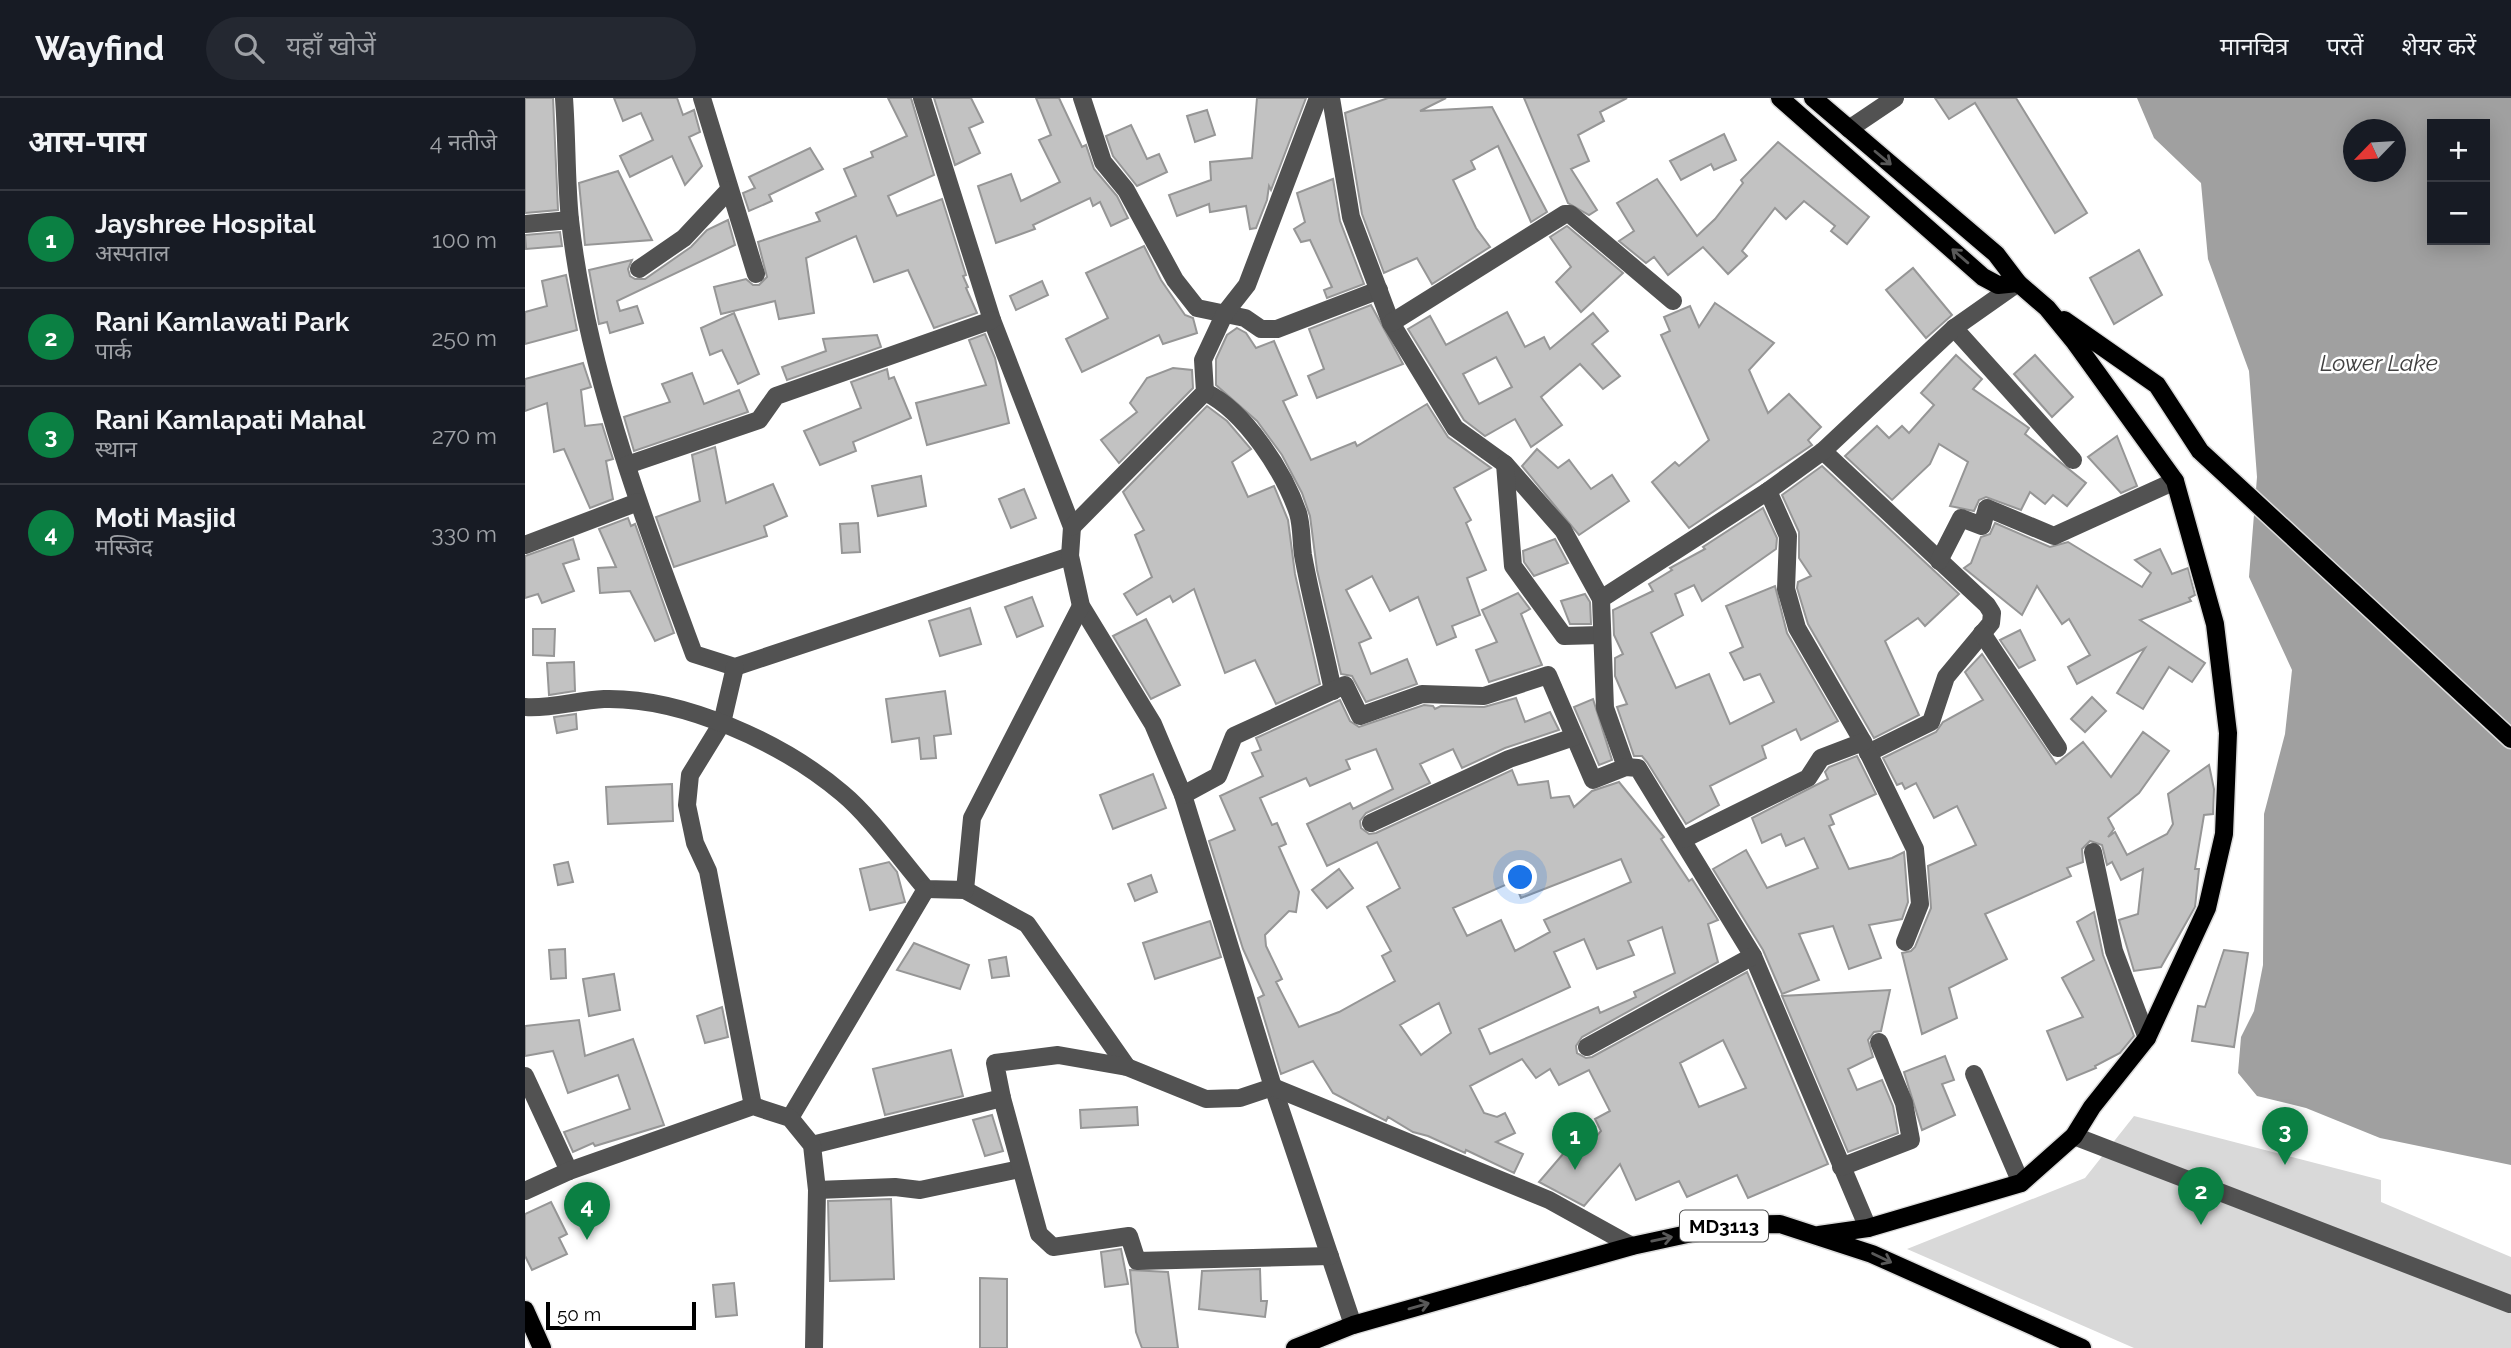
<!DOCTYPE html>
<html lang="hi">
<head>
<meta charset="utf-8">
<style>
  body { margin:0; font-family:Raleway,"Noto Sans Devanagari",sans-serif; background:#242831; color:#f1f3f6 }
  .controls { position:absolute; right:21px; top:21px; display:grid; overflow:hidden; border-radius:0px; box-shadow:0 4px 18px #0003 }
  .controls button { width:63px; height:63px; display:grid; place-items:center; padding:0; border:0; border-bottom:2px solid #363941; background:#171b24; color:#f1f3f6; font:35px sans-serif }
  .compass { position:absolute; left:1818px; top:21px; width:63px; height:63px; border-radius:50%; background:#171b24; box-shadow:0 4px 18px #0003; rotate:245deg }
  .scale { position:absolute; left:21px; bottom:18px; width:150px; box-sizing:border-box; padding-left:7px; border:4px solid #000; border-top:0; font-size:19px; line-height:24px; white-space:nowrap; color:#000; -webkit-text-stroke:5px #fff; paint-order:stroke }
  .you { position:absolute; left:996px; top:780px; width:24px; height:24px; margin:-18px; border:5px solid #fff; border-radius:50%; background:#1a73e8; box-shadow:0 0 0 10px #1a73e833 }
  .badge { display:grid; place-items:center; width:46px; height:46px; border-radius:50%; background:#0b8043; color:#fff; font-size:23px; font-weight:700 }
  .pin { position:absolute; translate:-50% -58px; filter:drop-shadow(0 2px 4px #0008) }
  .pin::after { content:''; position:absolute; top:37px; width:24px; height:21px; background:inherit; clip-path:polygon(0 0,100% 0,50% 100%) }
  .list { margin:0; padding:0; list-style:none }
  h2 { display:flex; justify-content:space-between; align-items:center; height:91px; margin:0; padding:0 28px; font-size:30px }
  h2 small { font-size:23px; font-weight:400; color:#9ea1a6 }
  .list li { display:grid; grid-template-columns:46px 1fr auto; gap:21px; align-items:center; box-sizing:border-box; height:98px; padding:0 28px; border-top:2px solid #363941 }
  .list b { display:block; font-size:26px; white-space:nowrap }
  .list p { margin:0; font-size:23px; white-space:nowrap; color:#9ea1a6 }
  .list em { font-size:23px; font-style:normal; color:#9ea1a6 }
  .icon { flex:none; width:38px; height:38px; fill:none; stroke:currentColor; stroke-width:2; stroke-linecap:round; stroke-linejoin:round }
  .map { position:relative; flex:none; width:1986px; height:1250px; overflow:hidden }
  header { display:flex; align-items:center; gap:42px; box-sizing:border-box; height:98px; padding:0 35px; background:#171b24; border-bottom:2px solid #363941 }
  header strong { font-size:33px }
  nav { display:flex; gap:38px; margin-inline-start:auto; font-size:24px }
  .search { width:490px; height:63px; background:#242831; display:flex; align-items:center; gap:18px; box-sizing:border-box; padding:0 24px; border-radius:38px; color:#9ea1a6; font-size:26px }
  main { display:flex }
  aside { flex:1; background:#171b24 }
  .map>svg:first-child { display:block }
</style>
</head>
<body>
<header>
<strong>Wayfind</strong>
<div class="search"><svg class="icon" aria-label="search" viewBox="0 0 24 24"><circle cx="10" cy="10" r="6"/><path d="M15 15l6 6"/></svg>यहाँ खोजें</div>
<nav><a>मानचित्र</a><a>परतें</a><a>शेयर करें</a></nav>
</header>
<main>
<aside>
<h2>आस-पास<small>4 नतीजे</small></h2>
<ul class="list">
<li><span class="badge">1</span><div><b>Jayshree Hospital</b><p>अस्पताल</p></div><em>100 m</em></li>
<li><span class="badge">2</span><div><b>Rani Kamlawati Park</b><p>पार्क</p></div><em>250 m</em></li>
<li><span class="badge">3</span><div><b>Rani Kamlapati Mahal</b><p>स्थान</p></div><em>270 m</em></li>
<li><span class="badge">4</span><div><b>Moti Masjid</b><p>मस्जिद</p></div><em>330 m</em></li>
</ul>
</aside>
<div class="map">
<svg width="1986" height="1250" viewBox="0 0 1986 1250">
  <rect width="100%" height="100%" fill="#fff"/>
  <path fill="#d9d9d9" d="M1609,1018L1856,1082V1104L1986,1159V1250H1609L1382,1151L1560,1080Z"/>
  <path fill="#a0a0a0" fill-rule="evenodd" d="M1612,0H1986V1067L1855,1040L1781,1010L1732,998L1713,975L1716,939L1729,913L1738,867L1739,716L1760,636L1767,572L1724,479L1732,379L1724,273L1683,161L1676,85L1629,40ZM1907,26H1960V142H1907ZM1828,32H1870V74H1828Z"/>
  <g fill="#c2c2c2" stroke="#969696" stroke-width="2" fill-rule="evenodd">
    <path d="M0,0H28L33,112L0,115Z"/>
    <path d="M89,0H152L158,17L169,12L175,34L164,39L177,68L160,87L147,58L105,79L95,58L128,42L116,15L98,23Z"/>
    <path d="M363,0H386L409,77L363,98L372,118L417,101L441,177L438,178L443,189L441,190L452,215L409,230L383,172L349,184L331,138L281,160L289,215L254,221L250,203L196,216L189,189L221,181L228,187H234L242,179L233,144L295,123L291,115L331,98L319,71L348,59L346,54L382,38Z"/>
    <path d="M409,0H446L458,24L444,30L455,55L430,67Z"/>
    <path d="M511,0H534L557,49L561,47L569,71L592,98L603,120L586,128L575,104L568,108L565,100L508,127L510,131L471,145L453,88L486,76L496,103L535,84L514,42L526,37Z"/>
    <path d="M732,0H781L746,92L744,88L742,102L731,130L725,131L721,108L685,114L684,106L652,118L644,97L686,82L685,64L727,60Z"/>
    <path d="M863,0H921L895,13L967,9L1022,114L1006,124L973,48L946,63L950,71L928,82L951,130L965,149L907,186L892,160L859,175L837,116L820,15Z"/>
    <path d="M999,0H1102L1075,14L1079,23L1053,37L1064,63L1046,71L1072,112L1064,117L1043,105Z"/>
    <path d="M1410,0H1491L1562,115L1530,135L1450,5L1424,21Z"/>
    <path d="M682,12L690,37L670,44L662,18Z"/>
    <path d="M606,27L622,61L634,56L642,74L612,88L588,58L581,38Z"/>
    <path d="M1199,36L1211,62L1189,72L1186,66L1156,82L1145,63Z"/>
    <path d="M1253,44L1344,119L1322,146L1306,133L1310,128L1279,103L1261,121L1250,110L1217,153L1222,158L1203,176L1178,149L1143,177L1129,159L1121,165L1094,143L1109,133L1092,105L1132,81L1172,138L1190,121L1218,85L1216,82Z"/>
    <path d="M285,50L298,71L244,97L247,103L224,113L218,95L230,90L224,79Z"/>
    <path d="M93,73L127,142L60,147L54,85Z"/>
    <path d="M808,81L815,123L839,186L802,200L799,192L807,189L785,142L776,144L769,131L780,124L772,95Z"/>
    <path d="M203,122L210,147L92,203L95,213L112,208L118,225L85,235L82,224L74,226L64,172L107,162L103,171L105,178L110,181H120L166,149L182,132Z"/>
    <path d="M1042,128L1098,175L1056,214L1031,184L1046,169L1025,139Z"/>
    <path d="M35,134L37,148L1,151L0,137Z"/>
    <path d="M619,148L636,182L660,217L668,220L672,235L638,246L634,237L557,274L541,241L583,220L561,175Z"/>
    <path d="M1614,152L1637,197L1589,226L1565,180Z"/>
    <path d="M1388,170L1427,217L1401,240L1361,192Z"/>
    <path d="M41,177L52,232L0,246V214L22,208L17,183Z"/>
    <path d="M517,183L523,197L491,212L485,198Z"/>
    <path d="M1190,205L1249,245L1224,272L1243,315L1264,296L1296,329L1283,342L1287,347L1164,430L1127,384L1150,364L1154,368L1184,342L1136,237L1145,233L1139,219L1165,208L1174,229Z"/>
    <path d="M846,207L878,266L792,300L783,278L799,271L784,231Z"/>
    <path d="M982,214L1000,249L1019,239L1025,251L1068,215L1083,233L1067,246L1095,278L1078,291L1055,266L1016,299L1037,327L1006,349L990,321L960,338L939,322L883,231L905,218L921,247ZM971,259L987,289L954,306L938,276Z"/>
    <path d="M209,215L234,276L213,286L197,252L185,257L176,230Z"/>
    <path d="M712,230L721,235L731,250L749,243L772,297L758,303L786,362L830,344L832,348L902,306L923,339L966,370L929,390L946,422L941,425L961,472L942,480L955,517L927,528L931,539L912,547L893,499L865,513L847,478L821,492L846,540L834,545L846,576L882,561L892,586L841,604L827,578L816,576L792,472L785,418L777,395L757,357L732,323L691,287V261L702,237Z"/>
    <path d="M460,236L470,260L484,325L402,347L391,305L461,287L444,242Z"/>
    <path d="M352,237L356,249L262,282L257,269L301,253L298,241Z"/>
    <path d="M1431,257L1457,281L1448,291L1504,330L1500,336L1561,385L1542,408L1528,397L1520,406L1505,394L1496,412L1461,399L1454,402L1449,413L1425,408L1443,364L1414,346L1405,366L1367,402L1320,358L1352,328L1364,340L1377,328L1384,335L1409,307L1396,295Z"/>
    <path d="M1510,257L1548,299L1527,319L1489,276Z"/>
    <path d="M58,265L66,289L56,292L60,328L77,326L88,361L81,363L88,401L65,410L39,351L29,354L22,305L0,313V281Z"/>
    <path d="M648,270L667,272L668,290L594,365L576,342L612,314L605,305L622,280Z"/>
    <path d="M362,271L364,281L369,279L386,320L328,344L331,353L295,367L279,333L336,310L326,284Z"/>
    <path d="M167,275L179,306L214,292L223,314L109,353L99,319L145,304L137,286Z"/>
    <path d="M682,308L702,323L726,351L707,364L723,399L749,388L763,422L770,476L795,586L751,606L730,562L700,575L669,491L648,504L645,498L612,517L599,496L627,479L610,437L619,432L598,394Z"/>
    <path d="M1592,338L1612,388L1596,395L1563,359Z"/>
    <path d="M190,349L201,405L248,386L262,418L239,428L242,438L149,469L131,419L175,403L167,357Z"/>
    <path d="M1012,351L1033,370L1044,362L1066,391L1087,377L1104,403L1054,437L997,368Z"/>
    <path d="M1297,368L1434,496L1400,528L1393,520L1360,543L1394,617L1349,640L1283,526L1272,490L1273,484L1286,478L1274,460V434L1257,397Z"/>
    <path d="M396,378L401,408L353,418L347,388Z"/>
    <path d="M499,391L511,420L486,430L474,401Z"/>
    <path d="M1238,410L1252,440L1251,451L1177,503L1169,487L1150,496L1158,517L1126,535L1151,590L1184,576L1205,626L1249,604L1235,576L1219,582L1205,555L1218,549L1201,508L1250,488L1262,535L1313,623L1276,642L1271,631L1237,648L1241,660L1185,688L1194,707L1161,726L1122,664L1117,658H1109L1092,609L1102,606L1090,578V560L1098,556L1089,537L1088,512L1128,493L1124,486L1147,472L1145,470L1180,451L1178,449Z"/>
    <path d="M103,420L106,428L110,426L149,535L130,543L105,493L75,495L73,470L91,469L74,431Z"/>
    <path d="M333,425L335,454L317,455L315,426Z"/>
    <path d="M1470,425L1525,449L1543,444L1617,489L1626,475L1610,462L1635,451L1647,476L1663,470L1670,497L1664,500L1666,503L1615,522L1680,565L1667,584L1644,569L1618,611L1592,595L1620,550L1552,586L1543,569L1565,557L1544,521L1537,526L1512,488L1497,517L1439,470L1446,465L1456,439L1465,436Z"/>
    <path d="M48,441L54,461L38,466L49,493L17,505L13,496L0,500V458Z"/>
    <path d="M1030,441L1043,465L1009,478L999,464L998,453Z"/>
    <path d="M993,495L1005,511L996,516L1017,567L964,584L951,552L972,544L957,512Z"/>
    <path d="M1060,496L1065,504L1066,526H1045L1036,503Z"/>
    <path d="M507,499L518,528L492,539L480,509Z"/>
    <path d="M445,510L456,546L415,558L404,523Z"/>
    <path d="M621,521L655,587L626,601L588,538Z"/>
    <path d="M8,531H30L29,558L8,557Z"/>
    <path d="M1495,532L1510,562L1494,570L1475,542Z"/>
    <path d="M1457,556L1531,666L1558,644L1586,679L1618,634L1644,653L1614,695L1583,720L1589,731L1583,739L1590,734L1602,757L1642,736L1648,726L1643,696L1684,667L1689,691L1688,716L1679,717L1670,771H1674L1670,809L1636,869L1609,873L1594,822L1613,816L1618,771L1596,782L1587,764L1582,767L1577,747L1565,743L1557,751L1558,764L1542,770L1546,778L1460,816L1482,861L1424,890L1432,920L1397,936L1377,855L1386,853L1390,849L1406,810L1403,768L1451,747L1432,708L1409,720L1391,685L1380,691L1377,685L1372,687L1358,660L1411,634L1418,624L1458,602L1440,574Z"/>
    <path d="M49,564L50,593L24,597L22,565Z"/>
    <path d="M420,593L426,636L409,638L411,660L396,661L394,640L367,644L361,601Z"/>
    <path d="M1567,599L1581,613L1560,634L1546,621Z"/>
    <path d="M991,600L1000,624L1025,614L1034,632L980,650L937,670L928,651L895,666L905,685L841,715L835,723L836,730L844,736L851,735L987,672L993,687L1023,683L1026,700L1044,698L1049,709L1067,693L1094,684L1139,739L1136,741L1164,783L1167,781L1193,822L1183,826L1193,864L1057,939L1051,948L1052,955L1061,960L1067,959L1222,874L1303,1066L1223,1100L1212,1077L1162,1099L1154,1083L1111,1102L1095,1066L1059,1108L1014,1084L1044,1049L1054,1058L1076,1033L1070,1021L1085,1013L1064,972L1034,987L1025,971L1011,980L997,961L945,988L959,1015L972,1019L980,1015L990,1035L971,1044L998,1056L989,1075L941,1052L940,1055L903,1038L888,1034L863,1019L861,1023L808,995L788,963L756,976L733,900L739,897L718,851L684,743L710,732L695,698L738,678L727,655L736,652L731,640L815,602L825,623L834,629L899,607L908,608L910,611L916,608L959,609ZM851,651L868,691L828,711L825,705L782,726L802,768L852,744L875,790L842,809L866,853L857,858L870,883L814,914L774,929L751,884L757,881L741,848L740,837L764,813L771,814L774,794L754,749L761,746L752,725L747,727L735,700L781,680L785,688L825,671L821,662ZM1096,761L1106,784L1019,822L1025,834L990,853L976,822L942,838L928,810L989,783L996,800ZM1137,829L1150,875L1109,894L1111,899L1075,915L1073,909L965,956L954,931L1045,889L1029,854L1059,841L1072,871L1109,857L1103,843ZM914,905L926,935L896,957L875,927ZM1198,942L1221,990L1174,1009L1155,965Z"/>
    <path d="M1068,601L1087,662L1074,667L1049,609Z"/>
    <path d="M51,616L52,631L32,635L29,619Z"/>
    <path d="M1332,658L1351,696L1305,717L1309,726L1304,728L1324,771L1367,760L1379,754L1383,804L1377,821L1344,827L1356,860L1324,871L1308,828L1274,836L1294,882L1257,896L1238,852L1188,771L1221,752L1242,790L1293,770L1279,740L1261,748L1256,736L1237,745L1227,720L1303,681L1300,674L1304,669Z"/>
    <path d="M628,676L641,710L588,731L575,697Z"/>
    <path d="M147,686L148,723L83,726L81,689Z"/>
    <path d="M43,764L48,784L33,787L29,767Z"/>
    <path d="M364,764L372,774L380,804L345,812L335,771Z"/>
    <path d="M814,771L828,790L802,810L787,792Z"/>
    <path d="M626,777L632,794L610,803L603,786Z"/>
    <path d="M1569,814L1578,857L1609,938L1595,955L1570,968L1571,970L1542,982L1522,933L1558,919L1537,880L1569,862L1552,824Z"/>
    <path d="M685,823L696,859L630,881L618,845Z"/>
    <path d="M389,845L444,867L435,891L372,872Z"/>
    <path d="M40,851L41,880L26,881L24,852Z"/>
    <path d="M1699,852L1723,855L1709,949L1667,943L1673,908L1680,909Z"/>
    <path d="M481,859L484,878L467,880L464,862Z"/>
    <path d="M89,876L95,912L64,918L58,881Z"/>
    <path d="M1365,892L1356,933L1349,934L1343,942L1348,959L1323,971L1332,992L1357,982L1368,1008L1373,1035L1323,1054L1257,898Z"/>
    <path d="M197,909L203,939L180,945L172,918Z"/>
    <path d="M54,922L60,958L108,941L139,1027L70,1048L68,1045L48,1054L39,1034L105,1011L93,977L43,995L28,953L0,958V928Z"/>
    <path d="M426,952L438,998L360,1017L348,971Z"/>
    <path d="M1420,958L1429,982L1417,986L1430,1017L1397,1032L1379,974Z"/>
    <path d="M612,1009L613,1027L556,1030L555,1012Z"/>
    <path d="M467,1017L478,1053L460,1058L448,1022Z"/>
    <path d="M366,1101L369,1181L305,1183L303,1103Z"/>
    <path d="M26,1104L42,1136L34,1140L42,1156L7,1172L0,1158V1116Z"/>
    <path d="M596,1151L603,1186L580,1189L576,1154Z"/>
    <path d="M735,1171L736,1203H742L740,1219L674,1211L677,1173Z"/>
    <path d="M605,1172L643,1174L653,1250H617L611,1234Z"/>
    <path d="M455,1180L482,1181V1250H455Z"/>
    <path d="M209,1185L212,1217L191,1219L188,1187Z"/>
  </g>
  <g fill="none" stroke-linecap="round" stroke-linejoin="round">
    <defs>
      <g id="major">
        <path d="M1255,0L1458,179L1473,187L1493,185"/>
        <path d="M1288,0L1471,156L1493,185L1522,210L1549,243L1650,383L1690,526L1703,635L1699,736L1682,810L1622,940L1567,1009L1549,1038L1496,1085L1343,1130L1294,1137"/>
        <path d="M1539,222L1632,287L1675,353L1986,641"/>
        <path d="M0,1212L17,1250"/>
        <path d="M770,1250L828,1227L1107,1148L1204,1127L1255,1126L1347,1156L1557,1250"/>
      </g>
    </defs>
    <use href="#major" stroke="#dbdbdb" stroke-width="21"/>
    <g stroke="#525252" stroke-width="18">
      <path d="M39,0C42,41 41,82 45,122C62,273 117,416 169,556L210,569L545,458"/>
      <path d="M177,0L231,176"/>
      <path d="M397,0L467,222L547,429L545,458L556,508L628,626L658,697L748,989L828,1227"/>
      <path d="M557,0L578,64L601,92L650,182L672,210L720,220L736,231H752L854,192"/>
      <path d="M806,0L826,119L866,225L930,330L980,366L1038,432L1076,501"/>
      <path d="M1324,31L1370,0"/>
      <path d="M0,126L45,122"/>
      <path d="M114,171L159,140L204,92"/>
      <path d="M866,225L1040,116H1045L1148,203"/>
      <path d="M1429,230L1548,362"/>
      <path d="M680,294C720,313 759,374 773,415C777,428 776,443 778,457C786,502 799,548 808,593"/>
      <path d="M1298,353L1462,507L1467,515L1466,525L1421,579L1406,624L1343,655"/>
      <path d="M980,366L988,468L1039,538L1076,537"/>
      <path d="M102,367L234,322L251,298L467,222"/>
      <path d="M1243,393L1263,438L1261,491L1272,530L1338,644L1390,751L1395,806L1380,844"/>
      <path d="M547,429L680,294L678,262L700,215L722,187L793,0"/>
      <path d="M0,447L113,404"/>
      <path d="M1414,463L1436,420L1457,428L1462,410L1529,438L1650,383"/>
      <path d="M1457,535L1533,650"/>
      <path d="M210,569L197,625L165,677L162,707L170,745L183,773L228,1008"/>
      <path d="M0,609C26,611 53,602 79,601C158,599 258,645 317,695C346,719 376,762 401,791L440,792L502,826L602,969"/>
      <path d="M1101,669L1080,610L1076,501L1243,393L1298,353L1429,230L1493,185"/>
      <path d="M658,697L693,678L709,638L820,587L835,618L897,596L959,598L1023,577L1068,682L1101,669L1113,670L1228,858L1343,1130"/>
      <path d="M846,725L984,661L1049,639"/>
      <path d="M1159,741L1283,680L1296,660L1338,644"/>
      <path d="M1568,754L1589,853L1622,940"/>
      <path d="M440,792L447,720L556,508"/>
      <path d="M1062,949L1228,858"/>
      <path d="M1449,976L1496,1085"/>
      <path d="M0,978L44,1073"/>
      <path d="M265,1020L401,791"/>
      <path d="M1549,1038L1985,1206"/>
      <path d="M287,1047L477,1000"/>
      <path d="M1316,1069L1386,1042L1379,1005L1354,944"/>
      <path d="M292,1092L370,1089L395,1092L495,1071"/>
      <path d="M0,1093L44,1073L228,1008L265,1020L287,1047L292,1092L289,1250"/>
      <path d="M805,1158L612,1163L604,1138L528,1149L514,1136L477,1000L470,965L533,957L602,969L681,1001L715,1000L748,989L1024,1102L1107,1148"/>
    </g>
    <use href="#major" stroke="#000" stroke-width="18"/>
  </g>
  <defs><path id="oneway-shaft" d="M-6 0H5M1.5-3L5.5 0L1.5 3" fill="none" stroke-width="1.6" stroke-linecap="round" stroke-linejoin="round" transform="scale(1.75)"/></defs>
  <g stroke="#595959">
    <use href="#oneway-shaft" transform="translate(1358 60) rotate(40)"/>
    <use href="#oneway-shaft" transform="translate(1435 158) rotate(-139)"/>
    <use href="#oneway-shaft" transform="translate(1137 1141) rotate(-12)"/>
    <use href="#oneway-shaft" transform="translate(1357 1160) rotate(26)"/>
    <use href="#oneway-shaft" transform="translate(894 1208) rotate(-16)"/>
  </g>
  <g text-anchor="middle" dominant-baseline="central" stroke-width="5" stroke-linejoin="round" paint-order="stroke">
    <rect fill="#fff" stroke="#4c4c4c" stroke-width="2" x="1155" y="1112.5" width="88" height="31" rx="5"/>
    <g font-size="19" font-weight="bold" fill="#000">
      <text x="1199" y="1128">MD3113</text>
    </g>
    <g font-size="23" font-style="italic" fill="#414141" stroke="#fff">
      <text x="1854" y="264">Lower Lake</text>
    </g>
  </g>
</svg>
<div class="controls">
<button>+</button>
<button>−</button>
</div>
<svg class="compass" viewBox="-18 -18 36 36"><path d="M0-13l5 13h-10z" fill="#e53935"/><path d="M0 13l5-13h-10z" fill="#9ea1a6"/></svg>
<div class="scale">50 m</div>
<div class="you"></div>
<div class="pin badge" style="left:1050px;top:1072px">1</div>
<div class="pin badge" style="left:1676px;top:1127px">2</div>
<div class="pin badge" style="left:1760px;top:1067px">3</div>
<div class="pin badge" style="left:62px;top:1142px">4</div>
</div>
</main>
</body>
</html>
